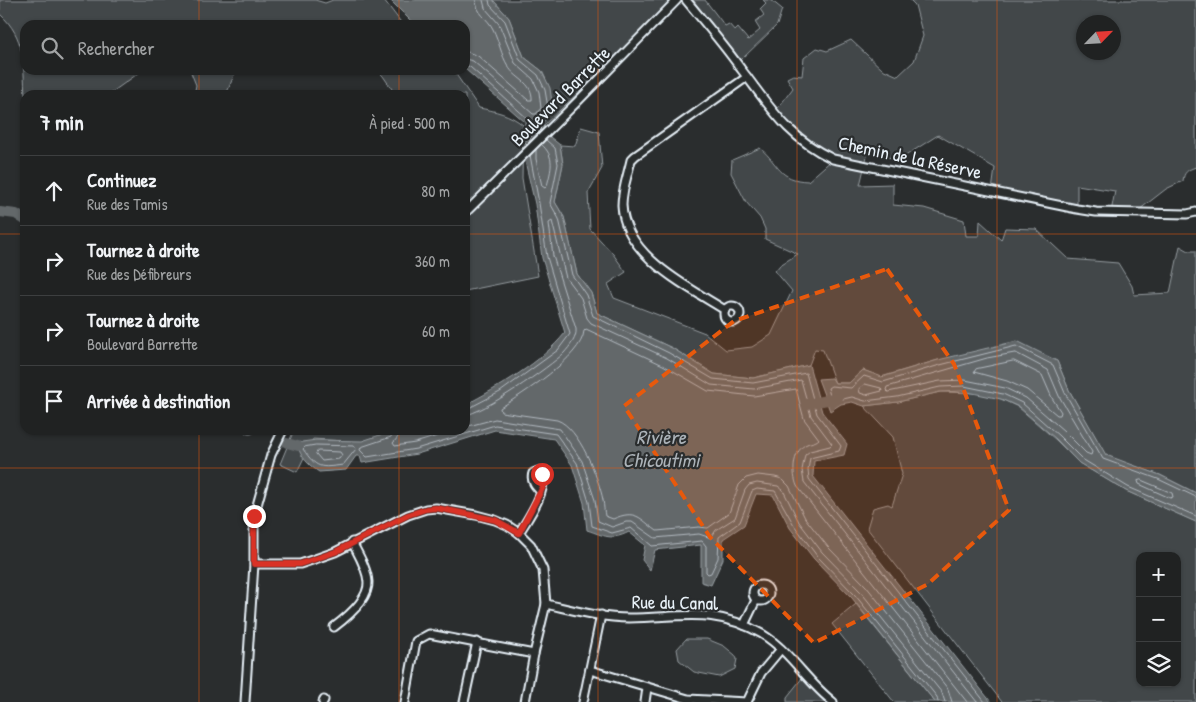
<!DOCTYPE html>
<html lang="fr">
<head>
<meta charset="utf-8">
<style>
  body { margin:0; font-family:"Patrick Hand",sans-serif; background:#282a2a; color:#f1f3f6 }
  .controls { position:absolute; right:15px; bottom:15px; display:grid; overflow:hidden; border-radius:10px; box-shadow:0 1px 4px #0004 }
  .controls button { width:45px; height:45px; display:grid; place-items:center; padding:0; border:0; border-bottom:1px solid #3d3f40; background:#202222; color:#f1f3f6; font:25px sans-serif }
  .compass { position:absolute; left:1076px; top:15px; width:45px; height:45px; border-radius:50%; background:#202222; box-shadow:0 1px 4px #0004; rotate:65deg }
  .stop { position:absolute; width:15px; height:15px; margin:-11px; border:4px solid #d93025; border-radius:50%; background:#fff }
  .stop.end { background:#d93025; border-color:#fff; box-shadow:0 1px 5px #0008 }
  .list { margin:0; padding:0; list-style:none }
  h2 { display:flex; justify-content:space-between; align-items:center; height:65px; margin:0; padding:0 20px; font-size:21px }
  h2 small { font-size:16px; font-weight:400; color:#a2a4a5 }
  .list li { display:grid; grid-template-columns:32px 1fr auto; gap:15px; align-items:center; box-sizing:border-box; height:70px; padding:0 20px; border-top:1px solid #3d3f40 }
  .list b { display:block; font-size:19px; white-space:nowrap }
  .list p { margin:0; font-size:16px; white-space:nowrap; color:#a2a4a5 }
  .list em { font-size:16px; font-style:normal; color:#a2a4a5 }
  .icon { flex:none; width:28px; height:28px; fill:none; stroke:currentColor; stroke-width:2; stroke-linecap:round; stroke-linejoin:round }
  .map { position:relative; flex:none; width:1196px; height:702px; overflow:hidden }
  .search { position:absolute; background:#202222; box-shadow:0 1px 4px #0004; left:20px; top:20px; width:450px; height:55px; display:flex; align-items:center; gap:12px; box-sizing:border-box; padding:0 18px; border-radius:15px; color:#a2a4a5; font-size:19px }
  .panel { position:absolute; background:#202222; box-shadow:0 1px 4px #0004; left:20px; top:90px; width:450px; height:345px; border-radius:15px }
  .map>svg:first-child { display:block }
</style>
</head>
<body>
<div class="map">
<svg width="1196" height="702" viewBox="0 0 1196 702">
  <rect width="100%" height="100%" fill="#2a2d2e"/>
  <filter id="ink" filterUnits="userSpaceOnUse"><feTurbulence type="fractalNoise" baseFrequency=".02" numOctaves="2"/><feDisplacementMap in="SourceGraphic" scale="10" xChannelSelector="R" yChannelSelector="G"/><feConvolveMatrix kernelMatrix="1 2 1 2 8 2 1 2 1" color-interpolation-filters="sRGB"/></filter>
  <g filter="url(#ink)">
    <g fill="#424648" stroke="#959ca0" fill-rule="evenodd">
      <path d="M0,0H315L325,3L333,0H384L403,25H25V70H143L108,95H25C23,63 26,38 0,14Z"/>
      <path d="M493,0H671L629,45L543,126L542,71L524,57L509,18Z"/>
      <path d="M693,0H705L725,26L729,24L735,31L738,28L748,40L760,30L755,22L764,15L760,9L766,3L763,0H771L782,9L777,25L741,60Z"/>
      <path d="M910,0H1196V167C1187,170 1184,172 1183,181L1166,189L1135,213L1111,212L1115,191L1077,185V209L992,191L995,168L938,135L899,160L868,152L860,185L893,184V205L924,208L964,220L966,236H979L980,221L1001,240L1005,228L1036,229L1068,259L1118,263L1132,286L1134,295L1170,293L1180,246L1189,251H1196V493L1160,475L1106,456L1069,390L1057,361L938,360L881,377L863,370L849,383H835L823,350L815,349L809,365L753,378L714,374L672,348L597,313L591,293L577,274L564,217L555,202L563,164L560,145L575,146L581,127L599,132L602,168L588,193L590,229L613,254L626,272L608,284L614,298L705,333L726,350L752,347L771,335L792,291L775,271L780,265L798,254L765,239V229L760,218L746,202L731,173L732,160L760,148C780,165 778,180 808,181L833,159L815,150L775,112L793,88L787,78L793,75L802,76L804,58L817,48L827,51L851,40L882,69L898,76L914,61L923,36L915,5ZM1084,22H1114V52H1084Z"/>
      <path d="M190,70H236L226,95H194L196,85Z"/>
      <path d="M377,70H453L479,108C495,111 510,114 523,125L522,178L538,276L465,291V95H396L383,76Z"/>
      <path d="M940,392L977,393L1001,399L1018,407L1056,440L1079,463L1126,491L1196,522V702H1002L867,528L873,508L888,504L892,506L902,474L893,437L864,406L898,402ZM1140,556H1177V683H1140Z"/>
      <path d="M294,430H395L361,442L313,439L297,472L280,464Z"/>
      <path d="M856,604L935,702H894L832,624Z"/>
      <path d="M686,639H707L724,646L735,655L737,659L735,669L719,677L694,672L679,660L677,649Z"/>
      <path d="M803,677L825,702H787V697Z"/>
    </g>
    <g fill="#63686b" stroke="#989fa3">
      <path d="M390,0H493L509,18L524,57L542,71L550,88L553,110L542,124L550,137L560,145L563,164L555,202L564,217L577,274L591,293L597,313L672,348L714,374L753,378L809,365L822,412L847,444L844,455L814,461L813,476L991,702H935L852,598L814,559L790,528L773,495L756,494L744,525L723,539V559L711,585L701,582V545L655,550L650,570L642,560L645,545L629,532C611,541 605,536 587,530L584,503L572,465L554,439L495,430L417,454L362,463L360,456H356L346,470L319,472C310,466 300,457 298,446L302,442L316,440L362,441L395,430H465V405C499,387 542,362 565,333L542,258L535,204L525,161V122L465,69V25H415Z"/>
      <path d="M1017,341L1057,361L1069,390L1106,455L1160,475L1196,493V522L1126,491L1079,463L1056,439L1019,407L1001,399L963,391L940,392L898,402L864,406L852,402L841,404L830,411L818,379L832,378L835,383H849L863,370L882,377L938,360Z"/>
    </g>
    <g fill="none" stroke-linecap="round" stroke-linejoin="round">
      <g stroke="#b3bac0" stroke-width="1">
        <path d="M489,0L490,5L505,21L520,60L538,75L545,90L548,108L538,122L541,131"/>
        <path d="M465,51L478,56L528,100H532C533,82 515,79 508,66C501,55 499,41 493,29C488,18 476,14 476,0"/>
        <path d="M465,59L473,61L533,114H536L541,108L539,92L533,79L515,63L499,24L485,8L483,0"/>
        <path d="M465,65L470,67L528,119L530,142"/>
        <path d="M546,140L555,148L558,164L550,203L559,219L572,275L586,295L593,316L669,353L713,379L753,383L806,373L817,414L841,446L839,451L810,458L808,470L809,479L985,702"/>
        <path d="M536,149V159L542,186L545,188L547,186C551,169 556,157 541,144"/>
        <path d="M1016,353L1048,370L1059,396L1092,452L1091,455L1086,453L1064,431L1026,398L1005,388L965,380L940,381L888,392L886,390L887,387L987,358Z"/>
        <path d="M1014,361L1042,375L1052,398L1061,412L1060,415H1057L1027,390L1007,381L974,372L976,369Z"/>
        <path d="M865,384L881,388L882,391L866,395L860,393L859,389Z"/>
        <path d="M465,409L469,408L500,392L558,350L570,334L547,257L539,203L530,155"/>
        <path d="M465,415C482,414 551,366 564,353C570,346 577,338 576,329L553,256L549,223L552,221L566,278L581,298L587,318L591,323L667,358L711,385L754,389L801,380L811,416L832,444L830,446L810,451L805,455L802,470L804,482L977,702"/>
        <path d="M465,427L495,419L560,429L582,461L595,500L598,521L612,527L626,522H632L655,538L699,534L711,538L716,530L735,518L745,490L749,485L757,483L778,486L783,490L799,522L822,552L860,591L942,693L945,702"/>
        <path d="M394,430L391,437L361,447L360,450L367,457L416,449L495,425L556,434L577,463L589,502L592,526L612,533L631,528L652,546L702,541L706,546V572L708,574L711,573L718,558L719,537L740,522L752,491L757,489L775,491L794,525L817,556L855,595L937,697L938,702"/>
        <path d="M400,430L399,436L393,443L395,446L415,443L457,430"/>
        <path d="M316,445L354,446L356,449L343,465C320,468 317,469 303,449L305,447Z"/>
        <path d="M318,451L340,452L342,455L339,459L322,461L316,454Z"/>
        <path d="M1141,480L1172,493L1173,497L1170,498L1139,484L1138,481Z"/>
        <path d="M1196,497L1158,479L1103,459L1065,393L1053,365L1016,346L940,365L883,382L864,376L851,388L831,386L828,388L831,400L834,401L852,397L865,401L897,397L940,387L964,386L1003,394L1022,403L1059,436L1082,459L1128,487L1196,516"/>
        <path d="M952,702L948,689L866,586L828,547L805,518L789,486L782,479L775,477L758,475L746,478L739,485L729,513L708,528L699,527L657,531C639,518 636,509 613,519L605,516C604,511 604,506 603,500C599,479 579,427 557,420L501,412L500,408C522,394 582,357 584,331L586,329L663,365L708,391L754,396L796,389L804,419L819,439C815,443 810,442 805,445C792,453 792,474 797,486L967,702"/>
      </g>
      <g stroke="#63686b" stroke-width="10">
        <path d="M0,212L16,214L25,220"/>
        <path d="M806,404L838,398"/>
        <path d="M249,430H250"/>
        <path d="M287,443L298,446"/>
      </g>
      <defs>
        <g id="minor">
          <path d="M686,0C705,23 724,45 741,69C771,108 787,137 833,159L1077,209L1096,212L1187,214L1196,212"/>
          <path d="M465,213L577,102L677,0"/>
          <circle cx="732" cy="314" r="8"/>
          <path d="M725,310C687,286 624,256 622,205C622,190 628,174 631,160L635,156L747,77"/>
          <path d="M519,533C527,520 554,482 538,471L533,473C530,481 536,487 541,492"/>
          <path d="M254,564H300L315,559L335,552L408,515L426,509L436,508L476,515L495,520L507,525L519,533L531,545L543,570L546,604L534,654L525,702"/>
          <circle cx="761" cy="593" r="8"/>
          <path d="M546,604C573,610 601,618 629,618C680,618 713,606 762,634C790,651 807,682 833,702"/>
          <path d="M744,625L756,600"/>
          <path d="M334,627C346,618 369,599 368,582C367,568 358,554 352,542"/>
          <path d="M590,670L688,699L747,702"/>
          <path d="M245,702L254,564V516L271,455L283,430"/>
          <path d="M323,702L324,700"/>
          <path d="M405,702L416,641L429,634L534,654"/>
          <path d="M464,702L477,642"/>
          <path d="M583,702L601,615"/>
          <path d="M645,702L647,688"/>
          <path d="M747,702L761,673L781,649"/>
        </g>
      </defs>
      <use href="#minor" stroke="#e8f1f8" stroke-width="11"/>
      <use href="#minor" stroke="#2a2d2e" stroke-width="7"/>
    </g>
  </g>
  <g fill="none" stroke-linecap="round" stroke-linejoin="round" filter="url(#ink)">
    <path stroke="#d93025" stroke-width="6" d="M254,516V564H300L315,559L335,552L408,515L426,509L436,508L452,511L495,520L519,533L544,485V478L542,474"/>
  </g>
  <path fill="#e8590c" fill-opacity="0.2" stroke="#e8590c" stroke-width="4" stroke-dasharray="10 6" stroke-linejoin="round" d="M887,269L954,364L1009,510L928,584L814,643L710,537L624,406L734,321Z"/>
  <path fill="none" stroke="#e8590c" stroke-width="1" stroke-opacity="0.55" d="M199,0V25M399,0V25M598,0V702M797,0V702M997,0V702M199,70V95M399,70V95M0,234H25M465,234H1196M199,430V702M399,430V702M0,468H1196"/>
  <g text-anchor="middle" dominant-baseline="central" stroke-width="4.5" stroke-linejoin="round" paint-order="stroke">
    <g font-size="19" fill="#e8f1f8" stroke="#2a2d2e">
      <text transform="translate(560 96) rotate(-45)">Boulevard Barrette</text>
      <text transform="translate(910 157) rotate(12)">Chemin de la Réserve</text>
      <text transform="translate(675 602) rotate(1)">Rue du Canal</text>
    </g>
    <g font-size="20" font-style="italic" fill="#acb3b9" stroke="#2a2d2e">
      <text x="661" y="436">Rivière<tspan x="661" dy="23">Chicoutimi</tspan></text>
    </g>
  </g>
</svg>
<div class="controls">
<button>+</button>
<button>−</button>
<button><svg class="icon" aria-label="layers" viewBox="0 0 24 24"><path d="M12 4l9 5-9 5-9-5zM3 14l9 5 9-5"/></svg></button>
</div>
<svg class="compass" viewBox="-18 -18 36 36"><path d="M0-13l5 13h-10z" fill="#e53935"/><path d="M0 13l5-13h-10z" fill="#a2a4a5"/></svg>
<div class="stop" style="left:542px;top:474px"></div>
<div class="stop end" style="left:254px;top:516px"></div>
<div class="search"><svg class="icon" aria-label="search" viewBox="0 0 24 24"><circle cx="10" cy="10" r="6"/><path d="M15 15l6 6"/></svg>Rechercher</div>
<section class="panel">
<h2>7 min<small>À pied · 500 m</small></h2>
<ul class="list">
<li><svg class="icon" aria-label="ahead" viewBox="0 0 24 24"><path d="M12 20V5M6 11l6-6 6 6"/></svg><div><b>Continuez</b><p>Rue des Tamis</p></div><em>80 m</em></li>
<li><svg class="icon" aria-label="right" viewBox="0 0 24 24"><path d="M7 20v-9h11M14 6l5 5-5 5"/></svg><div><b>Tournez à droite</b><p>Rue des Défibreurs</p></div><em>360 m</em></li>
<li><svg class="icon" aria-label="right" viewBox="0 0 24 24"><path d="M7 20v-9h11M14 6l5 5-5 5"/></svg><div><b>Tournez à droite</b><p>Boulevard Barrette</p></div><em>60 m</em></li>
<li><svg class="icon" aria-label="arrive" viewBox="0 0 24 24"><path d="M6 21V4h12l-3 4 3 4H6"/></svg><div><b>Arrivée à destination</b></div></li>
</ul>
</section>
</div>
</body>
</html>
